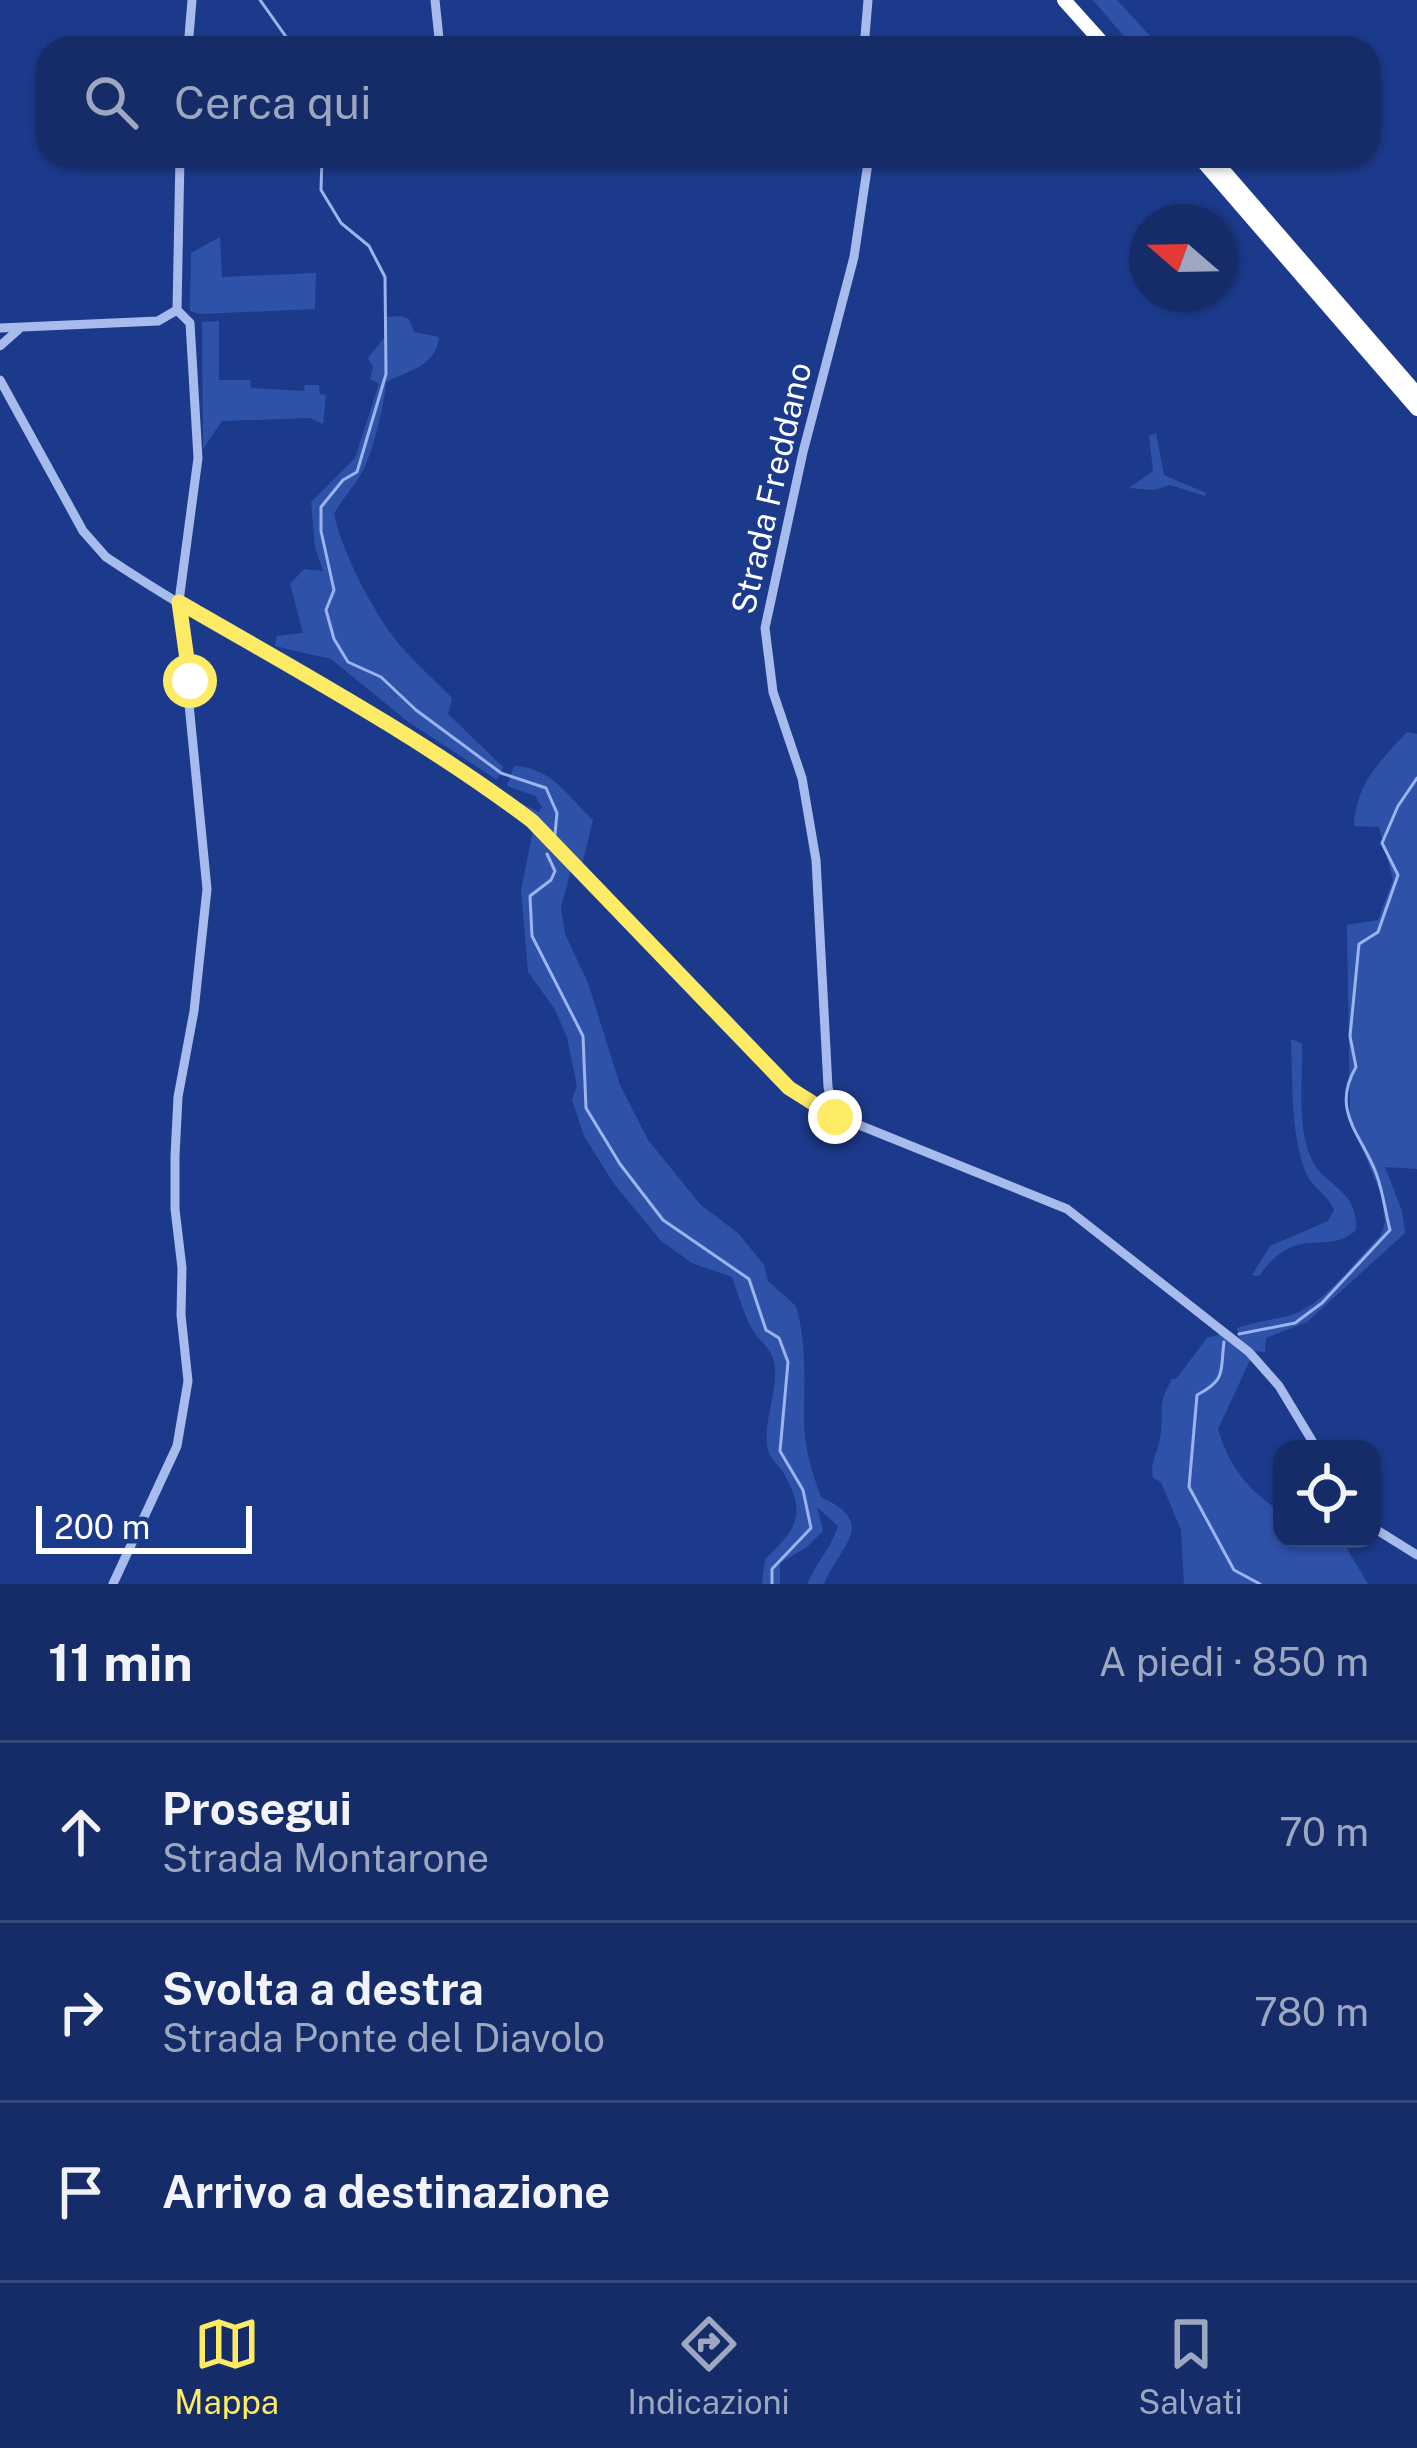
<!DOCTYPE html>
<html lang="it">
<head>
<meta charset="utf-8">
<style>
  body { margin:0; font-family:"Public Sans",sans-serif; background:#223871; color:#f1f3f6 }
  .controls { position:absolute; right:36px; bottom:36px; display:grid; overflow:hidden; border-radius:24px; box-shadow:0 3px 9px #0004 }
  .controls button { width:108px; height:108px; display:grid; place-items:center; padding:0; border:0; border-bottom:3px solid #34487c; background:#152c68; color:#f1f3f6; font:60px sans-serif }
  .compass { position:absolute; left:1129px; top:204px; width:108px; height:108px; border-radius:50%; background:#152c68; box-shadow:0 3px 9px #0004; rotate:290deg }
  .scale { position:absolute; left:36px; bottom:30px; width:216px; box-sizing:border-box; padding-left:12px; border:6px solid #fff; border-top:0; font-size:33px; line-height:42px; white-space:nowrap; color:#fff; -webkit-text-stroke:9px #1c3a8b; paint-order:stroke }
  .stop { position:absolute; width:36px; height:36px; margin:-27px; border:9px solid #fdea65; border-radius:50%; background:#fff }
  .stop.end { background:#fdea65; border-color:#fff; box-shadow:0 3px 12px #0008 }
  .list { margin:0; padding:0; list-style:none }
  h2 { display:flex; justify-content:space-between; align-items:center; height:156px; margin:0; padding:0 48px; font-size:51px }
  h2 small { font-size:39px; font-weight:400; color:#9da7c0 }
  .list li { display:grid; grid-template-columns:78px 1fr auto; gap:36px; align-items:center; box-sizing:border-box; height:180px; padding:0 48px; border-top:3px solid #34487c }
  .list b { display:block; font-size:45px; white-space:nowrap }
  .list p { margin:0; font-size:39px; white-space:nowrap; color:#9da7c0 }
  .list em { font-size:39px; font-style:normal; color:#9da7c0 }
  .icon { flex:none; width:66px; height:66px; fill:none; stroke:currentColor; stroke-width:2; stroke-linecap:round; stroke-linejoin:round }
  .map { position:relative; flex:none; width:1417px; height:1584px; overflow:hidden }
  .search { position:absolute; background:#152c68; box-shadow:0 3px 9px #0004; left:36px; right:36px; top:36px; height:132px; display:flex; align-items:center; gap:30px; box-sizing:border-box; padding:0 42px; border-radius:36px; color:#9da7c0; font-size:45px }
  .sheet { height:696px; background:#152c68 }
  nav { display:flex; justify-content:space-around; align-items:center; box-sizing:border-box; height:168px; border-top:3px solid #34487c; background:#152c68; font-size:33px; color:#9da7c0 }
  nav a { display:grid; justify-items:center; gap:6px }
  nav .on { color:#fdea65 }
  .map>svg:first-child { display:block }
</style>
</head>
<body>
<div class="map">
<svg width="1417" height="1584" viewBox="0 0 1417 1584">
  <rect width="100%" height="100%" fill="#1c3a8b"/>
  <g fill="#2f52a9">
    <path d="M1093,0H1117L1161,48H1134Z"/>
    <path d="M220,237L222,277L316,273L315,309L200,314L190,311L191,253Z"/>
    <path d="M401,316L409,319L414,332L439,337C436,366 410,370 386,382C385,402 372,457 361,474C353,488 342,499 334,514C342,552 373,612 398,643C414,662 435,680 452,698L448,714L503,767L497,780L407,721L331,659L275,646L277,636L303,633L290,584L304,569L323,571L315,547L311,502L355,458L379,384L370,379L373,367L368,358L384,338L385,317Z"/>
    <path d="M219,321V380H250L251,388L304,391L305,385H319L320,394L326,395L323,424L310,418L222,421L203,449L202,322Z"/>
    <path d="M1156,433L1164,475L1206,493L1205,496L1170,485L1154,490L1129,488L1153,471L1149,436Z"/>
    <path d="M1407,732L1417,734V1169L1385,1167L1402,1211L1405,1233L1307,1322L1266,1338L1265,1352L1255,1351L1239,1338L1237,1328C1256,1321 1276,1320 1294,1314C1323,1305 1359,1257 1381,1235L1385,1222L1381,1194L1350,1119L1347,925L1378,920L1393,880L1379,827L1354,826C1356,784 1379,762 1407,732Z"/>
    <path d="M514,766C553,768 566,795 593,820L582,865L514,800L539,812L542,807L535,796L507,786Z"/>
    <path d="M534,826L572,866L561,907L565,934L588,983L620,1085L648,1140L700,1204L739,1234L764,1265L768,1281L796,1306C807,1344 804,1382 804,1421C804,1448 812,1472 821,1497C879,1524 840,1545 824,1584H807C816,1563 831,1548 838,1526L817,1507L823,1531L807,1547L780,1563V1584H762L765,1559C796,1530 808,1515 783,1472C777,1463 771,1461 768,1450C762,1425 777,1394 775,1367C772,1347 761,1344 752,1329C743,1312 738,1294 732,1277L692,1263L661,1241L614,1184L584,1136L572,1099L577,1086L567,1037L554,1008L528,972L521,890Z"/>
    <path d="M1291,1039L1302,1044C1303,1080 1296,1127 1312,1160C1324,1186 1359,1190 1356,1230C1327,1257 1297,1222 1259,1276L1252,1275L1270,1246L1328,1221L1334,1210C1328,1194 1312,1188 1306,1173C1290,1132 1293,1083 1291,1039Z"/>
    <path d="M1221,1334L1251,1358L1218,1429C1229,1465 1244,1486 1275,1508L1282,1504V1539H1341L1368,1584H1184L1181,1530L1161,1482L1153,1478C1150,1460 1157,1456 1160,1439C1165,1413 1155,1409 1172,1379H1176L1207,1338Z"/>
  </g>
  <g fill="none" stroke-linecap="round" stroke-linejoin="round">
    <g stroke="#9bb3ee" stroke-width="3">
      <path d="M260,0L294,48"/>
      <path d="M322,156L321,190L341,223L369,246L385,277L386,374L357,472L343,480L321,507V531L334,590L326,610L334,639L348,662L381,677L416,710L501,773L546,788L557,813L555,834"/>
      <path d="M547,854L555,871L551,880L530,896L532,936L583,1036L586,1108L620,1164L663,1220L749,1279L766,1330L779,1338L788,1362L780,1451L803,1490L811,1528L772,1569V1584"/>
      <path d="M1239,1334L1295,1323L1322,1303L1390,1230C1385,1211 1383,1191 1376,1173C1362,1135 1330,1111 1356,1067L1350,1036L1359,944L1378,932L1398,875L1382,843L1398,806L1417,778"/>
      <path d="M1224,1342C1220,1372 1227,1379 1197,1395L1189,1487L1234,1570L1260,1584"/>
    </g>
    <g stroke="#a7bbec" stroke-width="9">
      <path d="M435,0L440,48"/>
      <path d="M188,48L192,0"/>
      <path d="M864,48L868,0"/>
      <path d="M177,310L180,156"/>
      <path d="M0,328L158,321L177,310"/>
      <path d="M0,346L18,330"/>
      <path d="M0,380L83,531L106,557C245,650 399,720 532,821L789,1088L812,1106L1067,1209L1249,1352L1279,1386L1317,1449"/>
      <path d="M835,1117L828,1087L816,860L802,778L773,692L765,628L803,452L854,257L869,156"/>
      <path d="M1372,1527L1417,1555"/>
      <path d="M113,1584L177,1446L188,1381L181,1315L182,1268L175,1209V1156L178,1097L194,1011L207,889L179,601L198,458L190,323L177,310"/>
    </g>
    <g stroke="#fff" stroke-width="14">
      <path d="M1064,0L1107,48"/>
      <path d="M1198,156L1417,409"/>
      <path d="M1211,156L1417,394"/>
    </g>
  </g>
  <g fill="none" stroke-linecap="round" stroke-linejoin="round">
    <path stroke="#fdea65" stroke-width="15" d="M190,681L179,602C298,671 422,738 532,821L789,1088L835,1117"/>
  </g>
  <g text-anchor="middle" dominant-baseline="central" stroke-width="12" stroke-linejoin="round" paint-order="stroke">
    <g font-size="33" fill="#fff" stroke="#1c3a8b">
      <text transform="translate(771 488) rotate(-77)">Strada Freddano</text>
    </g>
  </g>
</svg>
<div class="controls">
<button><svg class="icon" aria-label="locate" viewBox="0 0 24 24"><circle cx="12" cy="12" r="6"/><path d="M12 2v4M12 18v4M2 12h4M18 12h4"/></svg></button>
</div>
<svg class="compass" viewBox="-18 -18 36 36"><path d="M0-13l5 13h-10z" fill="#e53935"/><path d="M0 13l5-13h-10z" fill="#9da7c0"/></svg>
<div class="scale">200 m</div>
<div class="stop" style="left:190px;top:681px"></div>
<div class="stop end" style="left:835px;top:1117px"></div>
<div class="search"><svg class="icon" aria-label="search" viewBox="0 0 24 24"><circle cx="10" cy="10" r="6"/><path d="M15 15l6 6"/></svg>Cerca qui</div>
</div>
<section class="sheet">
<h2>11 min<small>A piedi · 850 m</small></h2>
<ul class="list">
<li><svg class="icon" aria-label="ahead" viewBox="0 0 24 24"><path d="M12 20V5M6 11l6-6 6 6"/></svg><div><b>Prosegui</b><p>Strada Montarone</p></div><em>70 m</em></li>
<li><svg class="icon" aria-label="right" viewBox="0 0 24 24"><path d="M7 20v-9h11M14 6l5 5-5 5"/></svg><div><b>Svolta a destra</b><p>Strada Ponte del Diavolo</p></div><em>780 m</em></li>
<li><svg class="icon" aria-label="arrive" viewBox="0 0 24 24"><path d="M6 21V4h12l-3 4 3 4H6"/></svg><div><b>Arrivo a destinazione</b></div></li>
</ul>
</section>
<nav>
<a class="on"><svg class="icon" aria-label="map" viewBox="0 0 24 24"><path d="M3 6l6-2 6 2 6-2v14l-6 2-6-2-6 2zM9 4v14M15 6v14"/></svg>Mappa</a>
<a><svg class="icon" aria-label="directions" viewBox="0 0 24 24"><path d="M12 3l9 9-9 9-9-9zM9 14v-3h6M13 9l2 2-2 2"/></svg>Indicazioni</a>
<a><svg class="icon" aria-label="saved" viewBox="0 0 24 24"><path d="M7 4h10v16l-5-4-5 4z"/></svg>Salvati</a>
</nav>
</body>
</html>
